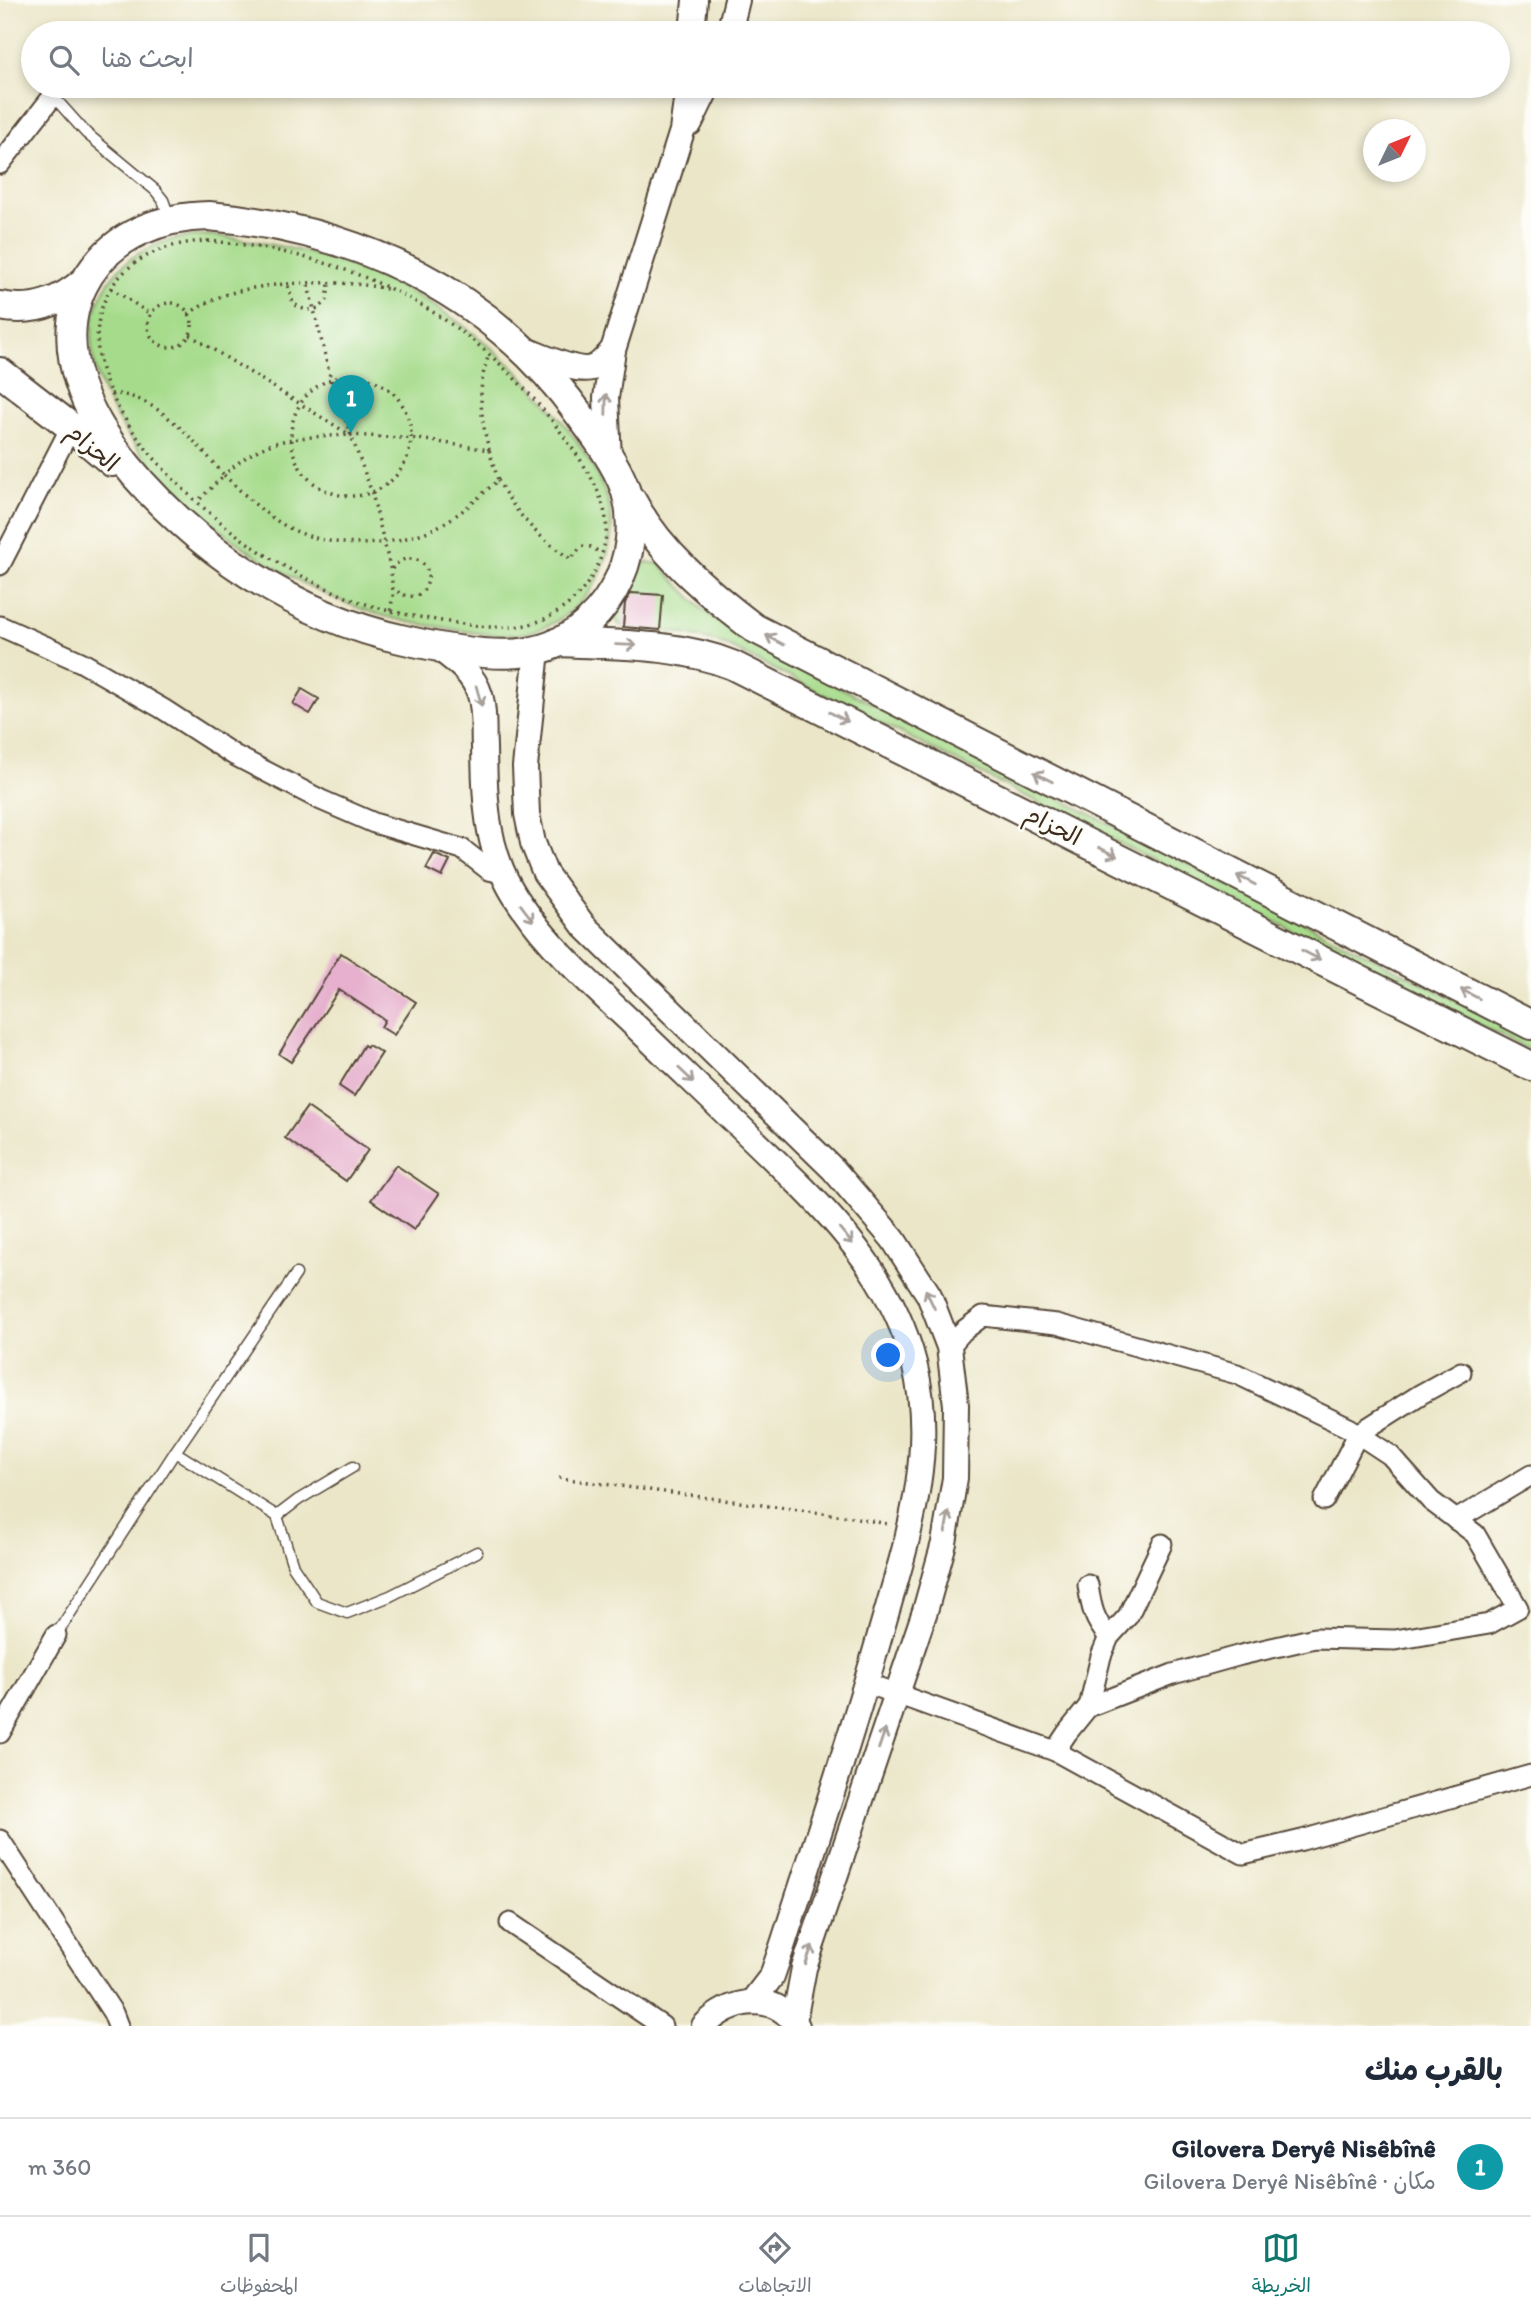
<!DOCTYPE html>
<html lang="ar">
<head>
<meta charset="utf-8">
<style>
  body { margin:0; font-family:Itim,"Playpen Sans Arabic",sans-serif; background:#f2f2f3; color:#1f2937; direction:rtl }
  .compass { position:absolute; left:1363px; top:119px; width:63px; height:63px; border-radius:50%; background:#fff; box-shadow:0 4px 10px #0003; rotate:47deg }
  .you { position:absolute; left:889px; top:1356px; width:24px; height:24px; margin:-18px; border:5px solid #fff; border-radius:50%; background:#1a73e8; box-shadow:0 0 0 10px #1a73e833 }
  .badge { display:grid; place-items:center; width:46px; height:46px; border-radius:50%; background:#0f766e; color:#fff; font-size:23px; font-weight:700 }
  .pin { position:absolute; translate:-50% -58px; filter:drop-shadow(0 2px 4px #0008) }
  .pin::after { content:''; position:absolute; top:37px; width:24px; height:21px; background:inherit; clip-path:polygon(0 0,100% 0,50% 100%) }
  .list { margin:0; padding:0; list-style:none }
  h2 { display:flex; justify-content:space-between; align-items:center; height:91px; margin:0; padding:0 28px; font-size:30px }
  h2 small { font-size:23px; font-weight:400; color:#747a83 }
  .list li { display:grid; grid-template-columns:46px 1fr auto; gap:21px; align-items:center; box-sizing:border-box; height:98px; padding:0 28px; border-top:2px solid #e0e1e3 }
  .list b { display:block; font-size:26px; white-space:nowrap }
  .list p { margin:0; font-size:23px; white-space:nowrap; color:#747a83 }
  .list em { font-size:23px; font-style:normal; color:#747a83 }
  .icon { flex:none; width:38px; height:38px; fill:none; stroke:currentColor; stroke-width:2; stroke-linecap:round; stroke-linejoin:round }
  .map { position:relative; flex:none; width:1531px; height:2026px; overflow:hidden; direction:ltr }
  .search { position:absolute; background:#fff; box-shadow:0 4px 10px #0003; left:21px; right:21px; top:21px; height:77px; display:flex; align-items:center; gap:18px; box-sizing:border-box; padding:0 24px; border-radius:38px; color:#747a83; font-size:26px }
  .sheet { height:189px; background:#fff }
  nav { display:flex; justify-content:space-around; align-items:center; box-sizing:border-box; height:98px; border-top:2px solid #e0e1e3; background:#fff; font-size:19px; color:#747a83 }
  nav a { display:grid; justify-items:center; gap:4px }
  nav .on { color:#0f766e }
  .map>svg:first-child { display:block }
</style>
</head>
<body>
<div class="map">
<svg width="1531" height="2026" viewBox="0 0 1531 2026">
  <rect width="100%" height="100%" fill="#fdfcf7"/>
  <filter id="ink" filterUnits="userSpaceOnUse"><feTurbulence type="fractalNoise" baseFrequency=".0143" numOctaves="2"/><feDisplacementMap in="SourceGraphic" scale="14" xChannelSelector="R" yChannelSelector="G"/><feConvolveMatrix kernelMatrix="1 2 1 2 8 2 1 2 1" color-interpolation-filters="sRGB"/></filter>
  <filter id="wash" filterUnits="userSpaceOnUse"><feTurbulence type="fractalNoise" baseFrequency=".00686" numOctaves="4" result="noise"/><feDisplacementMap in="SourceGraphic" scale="28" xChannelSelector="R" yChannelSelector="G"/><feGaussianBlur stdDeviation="1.57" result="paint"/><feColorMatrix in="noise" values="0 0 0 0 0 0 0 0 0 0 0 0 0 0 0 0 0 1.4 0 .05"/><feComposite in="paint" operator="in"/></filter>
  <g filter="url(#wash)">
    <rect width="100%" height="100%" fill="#ebe6c8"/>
    <g fill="#a6db8b" stroke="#708254" stroke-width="2">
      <path d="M208,235C290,244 367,263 437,308C500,347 574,420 604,490C629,548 588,620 526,633C494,639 458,629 426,625C370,617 316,593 268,563C191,516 47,389 105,288C126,251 168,236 208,235Z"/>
      <path d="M646,562L659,564L703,610L741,637L1531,1038V1051L730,647C694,633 659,629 621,626L617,622L616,616L638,569Z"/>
    </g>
    <g id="blocks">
      <g fill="#e6b0ce">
        <path d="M631,593L663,595L660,630L623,627L625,603Z"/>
        <path d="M302,689L319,699L310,714L293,704Z"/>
        <path d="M434,854L450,861L442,877L426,869Z"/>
        <path d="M341,953L416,1002L394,1035L381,1027L385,1020L339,990L291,1062L279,1054Z"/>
        <path d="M364,1045L367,1047L368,1045L382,1053L354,1096L339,1086Z"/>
        <path d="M307,1107L368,1150L346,1181L285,1138Z"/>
        <path d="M396,1165L439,1194L414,1230L371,1200Z"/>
      </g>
    </g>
  </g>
  <g filter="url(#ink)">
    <use href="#blocks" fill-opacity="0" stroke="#554638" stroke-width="2"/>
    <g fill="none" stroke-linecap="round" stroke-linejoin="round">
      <defs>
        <g id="service">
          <path d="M53,96L86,133L155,190L163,200L170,219"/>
          <path d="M175,1452L277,1516"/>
          <path d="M353,1467L298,1500L277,1516L293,1566L317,1602L347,1613L390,1596L477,1552"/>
          <path d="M56,1635L175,1452L296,1274"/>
        </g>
        <g id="minor">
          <path d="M0,164L53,96"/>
          <path d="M0,565L71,427"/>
          <path d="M0,626L81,662L163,709L234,755L321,800L374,823L462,849L489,870L502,873"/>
          <path d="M949,1347L963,1331L983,1316L1057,1324L1237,1374L1349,1428L1390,1455L1431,1501L1475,1534L1518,1608L1489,1624L1395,1640L1315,1638L1241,1655L1173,1674L1088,1707L1067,1733L1055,1751"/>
          <path d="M1324,1500L1358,1434L1421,1394L1461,1372"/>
          <path d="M1456,1520L1531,1475"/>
          <path d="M1088,1585C1091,1606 1094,1621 1109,1637"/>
          <path d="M866,1683L1055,1751L1243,1854L1302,1840L1531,1775"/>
          <path d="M1089,1707L1101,1656L1109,1637L1128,1616L1162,1544"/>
          <path d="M0,1733L56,1635"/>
          <path d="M0,1840L113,2013L118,2026"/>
          <path d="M510,1923L662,2026"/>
        </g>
        <g id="tertiary">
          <path d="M692,33L695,0"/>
          <path d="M729,33L737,0"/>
          <path d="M690,123L708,86"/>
          <path d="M523,349C540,355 576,373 592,368C601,365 607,356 613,350"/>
          <path d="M609,458L606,398L613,350L682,131L688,86"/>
          <path d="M436,646C453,659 473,672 480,695C485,711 483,730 484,747C485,805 486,856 521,905C551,949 591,984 629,1020C687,1076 745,1131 802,1187C852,1237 896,1293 914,1363C939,1456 903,1553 878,1642C849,1744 815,1844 783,1944L772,1976L752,2002"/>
          <path d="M537,650L525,767L527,814L533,843L545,873L584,926L833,1169L893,1239L929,1295L949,1347L956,1405L955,1478L944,1543L925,1611L804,1968L794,2021"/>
          <path d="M704,2026C730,1999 774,1990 797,2026"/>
        </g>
        <g id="secondary">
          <path d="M209,216C357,229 490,291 579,414C595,436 614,460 624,486C649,556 602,640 528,652C492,658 440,648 405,640C349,628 297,605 249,574C165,521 21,384 89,275C116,233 162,217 209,216Z"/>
          <path d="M0,306C34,313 61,302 86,280"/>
          <path d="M0,372L71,427L112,462"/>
          <path d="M632,501C659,552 708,593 754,628L1531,1025"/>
          <path d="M558,642C616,645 677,643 732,665L1531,1066"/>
        </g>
      </defs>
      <use href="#service" stroke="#554638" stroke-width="13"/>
      <use href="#minor" stroke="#554638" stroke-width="23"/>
      <use href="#tertiary" stroke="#554638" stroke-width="28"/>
      <use href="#secondary" stroke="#554638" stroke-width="32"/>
      <g stroke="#554638" stroke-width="3.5" stroke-dasharray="2 5" stroke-linecap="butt">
        <path d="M208,241C273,246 336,262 395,291C465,325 525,381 570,445C586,467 602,492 606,519C609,548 594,581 573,600C533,637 491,628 442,621C406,615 369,608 335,592C304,578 273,561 245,541C179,493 61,383 108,293C128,257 169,242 208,241Z"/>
        <path d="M308,285L331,380L372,493L391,571L393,595L390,613"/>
        <path d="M288,286L293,303C305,313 318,312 327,300L329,284"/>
        <path d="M111,288L150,314"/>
        <circle cx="170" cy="325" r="22"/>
        <path d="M188,314C201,306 214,298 228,294C268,281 346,279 387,289"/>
        <path d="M190,335L350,435L419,439L489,450L498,480C477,499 455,520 428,531C383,549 324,549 282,524C260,511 242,492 224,475C267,435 295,438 350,435"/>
        <circle cx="351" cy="436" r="60"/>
        <path d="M111,394C155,392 198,445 224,475L197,502"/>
        <path d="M489,450C481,418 476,387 489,355"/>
        <path d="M498,480C515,513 540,540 571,559L582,546L591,547L601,553"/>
        <path d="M392,569C397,563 402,558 411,559C443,561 426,617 393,588"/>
        <path d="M559,1478L852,1517L887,1524"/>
      </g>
      <use href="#service" stroke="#fff" stroke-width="10"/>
      <use href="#minor" stroke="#fff" stroke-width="19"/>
      <use href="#tertiary" stroke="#fff" stroke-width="24"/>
      <use href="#secondary" stroke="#fff" stroke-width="28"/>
    </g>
    <defs><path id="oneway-shaft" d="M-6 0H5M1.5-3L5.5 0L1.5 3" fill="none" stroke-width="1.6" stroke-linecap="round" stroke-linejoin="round" transform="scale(1.75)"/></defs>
    <g stroke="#a79f9a">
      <use href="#oneway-shaft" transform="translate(606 404) rotate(-89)"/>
      <use href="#oneway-shaft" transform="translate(775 640) rotate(-152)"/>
      <use href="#oneway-shaft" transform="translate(626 645) rotate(2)"/>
      <use href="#oneway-shaft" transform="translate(479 696) rotate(74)"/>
      <use href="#oneway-shaft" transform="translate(839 717) rotate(27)"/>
      <use href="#oneway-shaft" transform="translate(1043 777) rotate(-153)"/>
      <use href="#oneway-shaft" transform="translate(1108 852) rotate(27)"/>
      <use href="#oneway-shaft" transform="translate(1246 880) rotate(-153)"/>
      <use href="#oneway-shaft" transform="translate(527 913) rotate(53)"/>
      <use href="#oneway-shaft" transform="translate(1311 955) rotate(27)"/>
      <use href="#oneway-shaft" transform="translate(1470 994) rotate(-153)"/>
      <use href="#oneway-shaft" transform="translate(686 1075) rotate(44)"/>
      <use href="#oneway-shaft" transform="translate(846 1236) rotate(50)"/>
      <use href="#oneway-shaft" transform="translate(930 1299) rotate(-115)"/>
      <use href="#oneway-shaft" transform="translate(947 1522) rotate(-80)"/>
      <use href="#oneway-shaft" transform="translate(882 1739) rotate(-71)"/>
      <use href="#oneway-shaft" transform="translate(809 1955) rotate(-71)"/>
    </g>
  </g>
  <g text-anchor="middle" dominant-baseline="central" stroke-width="5" stroke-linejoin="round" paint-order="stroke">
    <g font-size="24" fill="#3b2a1e" stroke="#fdfcf7">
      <text transform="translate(93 447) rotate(41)">الحزام</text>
      <text transform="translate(1053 825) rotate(27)">الحزام</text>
    </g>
  </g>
</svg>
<svg class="compass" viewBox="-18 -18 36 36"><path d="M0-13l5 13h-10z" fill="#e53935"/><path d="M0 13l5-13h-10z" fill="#747a83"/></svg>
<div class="you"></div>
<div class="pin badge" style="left:351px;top:433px;background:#0f9aa8">1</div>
<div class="search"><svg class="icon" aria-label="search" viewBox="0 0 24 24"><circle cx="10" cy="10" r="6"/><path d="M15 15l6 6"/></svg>ابحث هنا</div>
</div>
<section class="sheet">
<h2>بالقرب منك<small></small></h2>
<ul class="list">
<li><span class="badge" style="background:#0f9aa8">1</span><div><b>Gilovera Deryê Nisêbînê</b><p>مكان · Gilovera Deryê Nisêbînê</p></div><em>360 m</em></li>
</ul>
</section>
<nav>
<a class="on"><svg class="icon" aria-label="map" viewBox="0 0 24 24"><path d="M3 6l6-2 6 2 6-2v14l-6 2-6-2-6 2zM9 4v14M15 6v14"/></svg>الخريطة</a>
<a><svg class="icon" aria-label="directions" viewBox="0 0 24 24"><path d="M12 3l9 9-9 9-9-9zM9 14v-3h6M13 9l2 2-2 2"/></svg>الاتجاهات</a>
<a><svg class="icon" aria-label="saved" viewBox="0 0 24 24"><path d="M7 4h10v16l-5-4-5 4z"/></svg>المحفوظات</a>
</nav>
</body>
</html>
